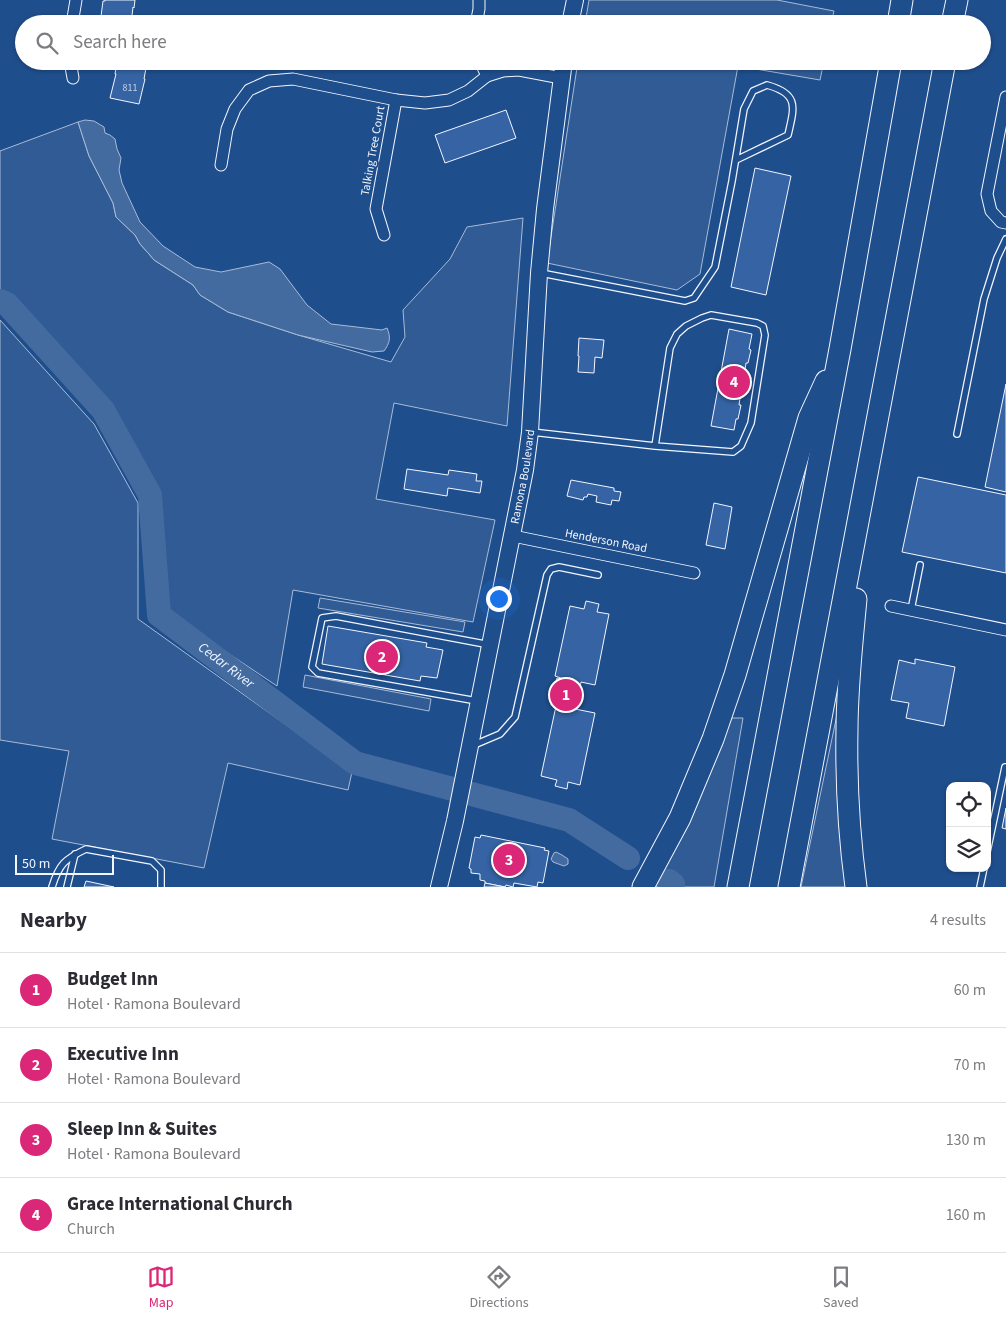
<!DOCTYPE html>
<html lang="en">
<head>
<meta charset="utf-8">
<style>
  body { margin:0; font-family:"Source Sans 3",sans-serif; background:#f2f2f3; color:#2b2b33 }
  .controls { position:absolute; right:15px; bottom:15px; display:grid; overflow:hidden; border-radius:10px; box-shadow:0 1px 4px #0004 }
  .controls button { width:45px; height:45px; display:grid; place-items:center; padding:0; border:0; border-bottom:1px solid #e1e1e2; background:#fff; color:#2b2b33; font:25px sans-serif }
  .scale { position:absolute; left:15px; bottom:12px; width:99px; box-sizing:border-box; padding-left:5px; border:2px solid #f2f6ff; border-top:0; font-size:14px; line-height:18px; white-space:nowrap; color:#f2f6ff; -webkit-text-stroke:4px #1f4e8c; paint-order:stroke }
  .you { position:absolute; left:498px; top:598px; width:18px; height:18px; margin:-12px; border:4px solid #fff; border-radius:50%; background:#1a73e8; box-shadow:0 0 0 8px #1a73e833 }
  .badge { display:grid; place-items:center; width:32px; height:32px; border-radius:50%; background:#db2777; color:#fff; font-size:16px; font-weight:700 }
  .pin { position:absolute; translate:-50% -50%; border:2px solid #fff; box-shadow:0 1px 5px #0006 }
  .list { margin:0; padding:0; list-style:none }
  h2 { display:flex; justify-content:space-between; align-items:center; height:65px; margin:0; padding:0 20px; font-size:21px }
  h2 small { font-size:16px; font-weight:400; color:#7c7c81 }
  .list li { display:grid; grid-template-columns:32px 1fr auto; gap:15px; align-items:center; box-sizing:border-box; height:75px; padding:0 20px; border-top:1px solid #e1e1e2 }
  .list b { display:block; font-size:19px; white-space:nowrap }
  .list p { margin:0; font-size:16px; white-space:nowrap; color:#7c7c81 }
  .list em { font-size:16px; font-style:normal; color:#7c7c81 }
  .icon { flex:none; width:28px; height:28px; fill:none; stroke:currentColor; stroke-width:2; stroke-linecap:round; stroke-linejoin:round }
  .map { position:relative; flex:none; width:1006px; height:887px; overflow:hidden }
  .search { position:absolute; background:#fff; box-shadow:0 1px 4px #0004; left:15px; right:15px; top:15px; height:55px; display:flex; align-items:center; gap:12px; box-sizing:border-box; padding:0 18px; border-radius:28px; color:#7c7c81; font-size:19px }
  .sheet { height:365px; background:#fff }
  nav { display:flex; justify-content:space-around; align-items:center; box-sizing:border-box; height:70px; border-top:1px solid #e1e1e2; background:#fff; font-size:14px; color:#7c7c81 }
  nav a { display:grid; justify-items:center; gap:2px }
  nav .on { color:#db2777 }
  .map>svg:first-child { display:block }
</style>
</head>
<body>
<div class="map">
<svg width="1006" height="887" viewBox="0 0 1006 887">
  <rect width="100%" height="100%" fill="#1f4e8c"/>
  <g fill="#305b95" stroke="#a8bbd7">
    <path d="M589,0H777L834,11L831,24H585Z"/>
    <path d="M578,61H824L820,80L738,66L700,274L677,290L547,263Z"/>
    <path d="M78,122L89,156L113,203L116,217L135,235L140,244L149,254L154,260L193,285L200,295L228,312L298,335L391,362L405,337L403,310L450,259L467,227L523,218L507,426L394,403L376,499L495,520L473,622L293,590L277,686L168,613L157,493L109,406L12,296L0,290V151Z"/>
    <path d="M0,320L94,424L138,503V619L352,772L348,790L228,763L204,868L52,839L69,751L0,740Z"/>
    <path d="M320,598L465,622L463,632L318,608Z"/>
    <path d="M305,675L431,699L429,711L303,687Z"/>
    <path d="M839,705L850,887H801Z"/>
    <path d="M732,718H743L714,887H650Z"/>
  </g>
  <g fill="#446ba0" stroke="#a8bbd7">
    <path d="M85,120L94,121L104,127L105,133L110,135L115,139L117,149L121,158L119,170L122,183L140,222L163,246L195,267L221,272L269,262L280,269L307,305L331,324L382,330L387,328C391,337 390,343 384,351L372,352L298,335L228,312L200,295L193,285L154,260L149,254L140,244L135,235L116,217L113,203L89,156L78,122Z"/>
    <path d="M556,852L562,855L568,859V864L564,866L553,862L551,859L554,853Z"/>
  </g>
  <g fill="none" stroke-linecap="round" stroke-linejoin="round">
    <g stroke="#446ba0" stroke-width="24">
      <path id="s1" d="M0,301L7,304L103,410L150,495L159,615L355,763L569,820L628,858"/>
      <path d="M669,881L673,884"/>
    </g>
  </g>
  <g fill="#3563a3" stroke="#f2f6ff">
    <path d="M105,0H135L134,8L133,7L131,24H100L103,1H105Z"/>
    <path d="M117,61H148L147,68H146L144,79H145L139,104L110,98L116,74H115Z"/>
    <path d="M506,110L516,138L445,163L435,135Z"/>
    <path d="M755,168L791,176L766,295L731,287Z"/>
    <path d="M729,329L752,334L749,349L751,350L748,363H746L744,376L751,377L748,393L741,391L739,405H741L738,419H736L734,430L711,426Z"/>
    <path d="M579,338L604,340L602,358L595,357L594,373L578,372L579,356H578Z"/>
    <path d="M1006,384V492L985,487Z"/>
    <path d="M407,469L448,475L449,470L477,474L476,481H482L480,493L448,488L447,496L404,489Z"/>
    <path d="M918,477L1006,495V573L902,552Z"/>
    <path d="M571,480L614,488V491L621,492L619,501L612,500L611,505L596,502L597,496L588,494L587,497H584L583,500L567,496Z"/>
    <path d="M714,503L732,507L725,549L706,545Z"/>
    <path d="M586,601L599,604L597,612L609,614L595,685L581,682L575,709L595,713L580,785L568,782L567,789L555,786L557,780L541,776L556,706L551,705L557,678L561,679V678L555,676L570,606L584,609Z"/>
    <path d="M328,626L427,643L426,647L443,650L437,678L421,676L420,681L322,664Z"/>
    <path d="M915,659L955,667L944,726L906,718L909,703L891,700L899,660L915,664Z"/>
    <path d="M1006,808V829L1002,828Z"/>
    <path d="M481,835L545,848L544,850L549,851L543,883L538,882L537,887L514,883L513,887L506,885L505,887L485,883V881L480,880V874L471,873V869L469,868L475,837L480,838Z"/>
    <path d="M86,881L114,887H84Z"/>
    <path d="M485,883L505,887H484Z"/>
  </g>
  <g fill="none" stroke-linecap="round" stroke-linejoin="round">
    <defs>
      <g id="lane">
        <path d="M541,273L685,301L694,298L715,267L732,181L744,109L753,91L767,85C800,94 794,108 788,135L736,160"/>
        <path d="M532,432L655,446L733,452L741,446L751,423L765,335L763,326L757,323L711,315L702,318L686,326L677,334L670,348L655,446"/>
        <path d="M957,434L984,299L997,258L1006,239"/>
        <path d="M911,610L920,565"/>
        <path d="M477,701L318,673L312,667L322,618L336,616L490,645"/>
        <path d="M474,745L500,734L515,717L547,575L551,569L559,567L598,575"/>
        <path d="M987,852L1005,767H1006"/>
        <path d="M52,887C59,864 65,859 86,849L152,861L161,870V887"/>
        <path d="M67,887L75,854"/>
        <path d="M980,887L984,868"/>
      </g>
      <g id="street">
        <path d="M72,24L76,0"/>
        <path d="M476,24L479,9V0"/>
        <path d="M70,61L73,78"/>
        <path d="M480,61L487,76"/>
        <path d="M1006,97L987,194L991,211L1001,222L1006,223"/>
        <path d="M221,165L227,129L235,109L249,90L269,81L293,79L396,100L425,103L449,100L468,91L487,76L503,71L519,70L561,78"/>
        <path d="M384,235L376,209L396,100"/>
        <path d="M513,536L694,573"/>
        <path d="M891,606L1006,630"/>
      </g>
      <g id="secondary">
        <path d="M570,24L575,0"/>
        <path id="s2" d="M439,887L455,821L525,470L530,432L539,273L545,209L564,61"/>
      </g>
      <g id="highway">
        <path d="M898,24L902,0"/>
        <path d="M952,24L957,0"/>
        <path d="M856,599C852,642 847,687 847,730C846,782 849,835 856,887"/>
        <path d="M643,887L680,818L713,739L735,675L809,418L826,381"/>
        <path d="M738,887L840,349L891,61"/>
        <path d="M789,887L945,61"/>
      </g>
    </defs>
    <use href="#lane" stroke="#f2f6ff" stroke-width="8"/>
    <use href="#street" stroke="#f2f6ff" stroke-width="13"/>
    <use href="#secondary" stroke="#f2f6ff" stroke-width="18"/>
    <use href="#highway" stroke="#f2f6ff" stroke-width="23"/>
    <use href="#lane" stroke="#1f4e8c" stroke-width="5.5"/>
    <use href="#street" stroke="#1f4e8c" stroke-width="11"/>
    <use href="#secondary" stroke="#1f4e8c" stroke-width="16"/>
    <use href="#highway" stroke="#1f4e8c" stroke-width="21"/>
  </g>
  <g text-anchor="middle" dominant-baseline="central" stroke-width="4" stroke-linejoin="round" paint-order="stroke">
    <g font-size="10" fill="#c3d1e8">
      <text x="130" y="88">811</text>
    </g>
    <g font-size="12" fill="#f2f6ff" stroke="#1f4e8c">
      <text transform="translate(373 151) rotate(-80)">Talking Tree Court</text>
      <text stroke="none"><textPath href="#s2" startOffset="419">Ramona Boulevard</textPath></text>
      <text transform="translate(606 541) rotate(11)">Henderson Road</text>
    </g>
    <g font-size="14" font-style="italic" fill="#f2f6ff" stroke="#1f4e8c">
      <text stroke="none"><textPath href="#s1" startOffset="452">Cedar River</textPath></text>
    </g>
  </g>
</svg>
<div class="controls">
<button><svg class="icon" aria-label="locate" viewBox="0 0 24 24"><circle cx="12" cy="12" r="6"/><path d="M12 2v4M12 18v4M2 12h4M18 12h4"/></svg></button>
<button><svg class="icon" aria-label="layers" viewBox="0 0 24 24"><path d="M12 4l9 5-9 5-9-5zM3 14l9 5 9-5"/></svg></button>
</div>
<div class="scale">50 m</div>
<div class="you"></div>
<div class="pin badge" style="left:566px;top:695px">1</div>
<div class="pin badge" style="left:382px;top:657px">2</div>
<div class="pin badge" style="left:509px;top:860px">3</div>
<div class="pin badge" style="left:734px;top:382px">4</div>
<div class="search"><svg class="icon" aria-label="search" viewBox="0 0 24 24"><circle cx="10" cy="10" r="6"/><path d="M15 15l6 6"/></svg>Search here</div>
</div>
<section class="sheet">
<h2>Nearby<small>4 results</small></h2>
<ul class="list">
<li><span class="badge">1</span><div><b>Budget Inn</b><p>Hotel · Ramona Boulevard</p></div><em>60 m</em></li>
<li><span class="badge">2</span><div><b>Executive Inn</b><p>Hotel · Ramona Boulevard</p></div><em>70 m</em></li>
<li><span class="badge">3</span><div><b>Sleep Inn &amp; Suites</b><p>Hotel · Ramona Boulevard</p></div><em>130 m</em></li>
<li><span class="badge">4</span><div><b>Grace International Church</b><p>Church</p></div><em>160 m</em></li>
</ul>
</section>
<nav>
<a class="on"><svg class="icon" aria-label="map" viewBox="0 0 24 24"><path d="M3 6l6-2 6 2 6-2v14l-6 2-6-2-6 2zM9 4v14M15 6v14"/></svg>Map</a>
<a><svg class="icon" aria-label="directions" viewBox="0 0 24 24"><path d="M12 3l9 9-9 9-9-9zM9 14v-3h6M13 9l2 2-2 2"/></svg>Directions</a>
<a><svg class="icon" aria-label="saved" viewBox="0 0 24 24"><path d="M7 4h10v16l-5-4-5 4z"/></svg>Saved</a>
</nav>
</body>
</html>
